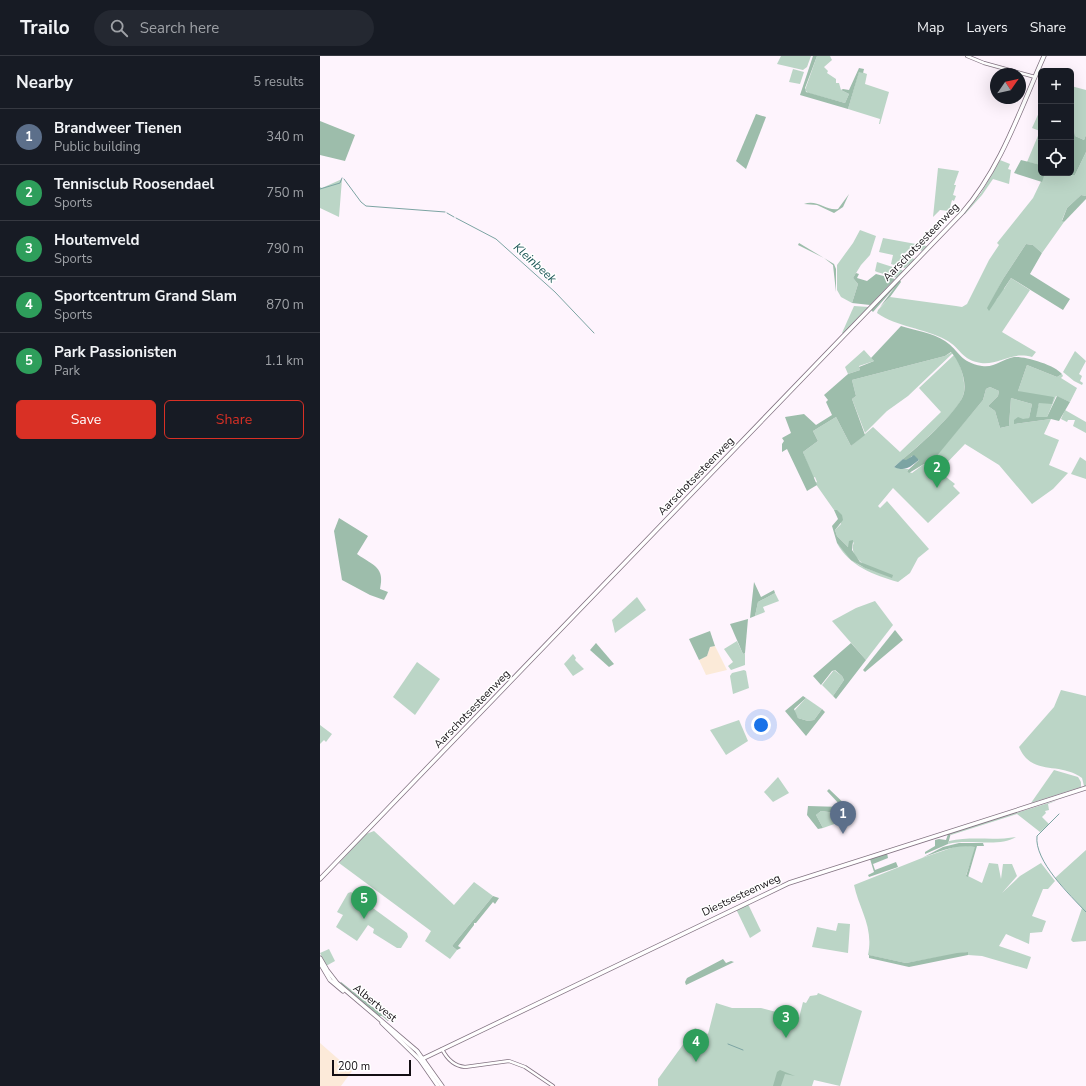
<!DOCTYPE html>
<html lang="en">
<head>
<meta charset="utf-8">
<style>
  body { margin:0; font-family:"Nunito Sans",sans-serif; background:#242831; color:#f1f3f6 }
  .controls { position:absolute; right:12px; top:12px; display:grid; overflow:hidden; border-radius:6px; box-shadow:0 4px 16px #0002 }
  .controls button { width:36px; height:36px; display:grid; place-items:center; padding:0; border:0; border-bottom:1px solid #363941; background:#171b24; color:#f1f3f6; font:20px sans-serif }
  .compass { position:absolute; left:670px; top:12px; width:36px; height:36px; border-radius:50%; background:#171b24; box-shadow:0 4px 16px #0002; rotate:56deg }
  .scale { position:absolute; left:12px; bottom:10px; width:79px; box-sizing:border-box; padding-left:4px; border:2px solid #130e13; border-top:0; font-size:11px; line-height:14px; white-space:nowrap; color:#130e13; -webkit-text-stroke:3px #fff; paint-order:stroke }
  .you { position:absolute; left:441px; top:669px; width:14px; height:14px; margin:-10px; border:3px solid #fff; border-radius:50%; background:#1a73e8; box-shadow:0 0 0 6px #1a73e833 }
  .badge { display:grid; place-items:center; width:26px; height:26px; border-radius:50%; background:#d93025; color:#fff; font-size:13px; font-weight:700 }
  .pin { position:absolute; translate:-50% -33px; filter:drop-shadow(0 1px 2px #0008) }
  .pin::after { content:''; position:absolute; top:21px; width:14px; height:12px; background:inherit; clip-path:polygon(0 0,100% 0,50% 100%) }
  .list { margin:0; padding:0; list-style:none }
  h2 { display:flex; justify-content:space-between; align-items:center; height:52px; margin:0; padding:0 16px; font-size:17px }
  h2 small { font-size:13px; font-weight:400; color:#9ea1a6 }
  .list li { display:grid; grid-template-columns:26px 1fr auto; gap:12px; align-items:center; box-sizing:border-box; height:56px; padding:0 16px; border-top:1px solid #363941 }
  .list b { display:block; font-size:15px; white-space:nowrap }
  .list p { margin:0; font-size:13px; white-space:nowrap; color:#9ea1a6 }
  .list em { font-size:13px; font-style:normal; color:#9ea1a6 }
  .actions { display:flex; gap:8px; padding:12px 16px }
  .actions a { flex:1; padding:9px 0; border:1px solid #d93025; border-radius:6px; text-align:center; font-size:14px; color:#d93025 }
  .actions .main { background:#d93025; color:#fff }
  .icon { flex:none; width:22px; height:22px; fill:none; stroke:currentColor; stroke-width:2; stroke-linecap:round; stroke-linejoin:round }
  .map { position:relative; flex:none; width:766px; height:1030px; overflow:hidden }
  header { display:flex; align-items:center; gap:24px; box-sizing:border-box; height:56px; padding:0 20px; background:#171b24; border-bottom:1px solid #363941 }
  header strong { font-size:19px }
  nav { display:flex; gap:22px; margin-inline-start:auto; font-size:14px }
  .search { width:280px; height:36px; background:#242831; display:flex; align-items:center; gap:10px; box-sizing:border-box; padding:0 14px; border-radius:22px; color:#9ea1a6; font-size:15px }
  main { display:flex }
  aside { flex:1; background:#171b24 }
  .map>svg:first-child { display:block }
</style>
</head>
<body>
<header>
<strong>Trailo</strong>
<div class="search"><svg class="icon" aria-label="search" viewBox="0 0 24 24"><circle cx="10" cy="10" r="6"/><path d="M15 15l6 6"/></svg>Search here</div>
<nav><a>Map</a><a>Layers</a><a>Share</a></nav>
</header>
<main>
<aside>
<h2>Nearby<small>5 results</small></h2>
<ul class="list">
<li><span class="badge" style="background:#5c6f8a">1</span><div><b>Brandweer Tienen</b><p>Public building</p></div><em>340 m</em></li>
<li><span class="badge" style="background:#2e9e5b">2</span><div><b>Tennisclub Roosendael</b><p>Sports</p></div><em>750 m</em></li>
<li><span class="badge" style="background:#2e9e5b">3</span><div><b>Houtemveld</b><p>Sports</p></div><em>790 m</em></li>
<li><span class="badge" style="background:#2e9e5b">4</span><div><b>Sportcentrum Grand Slam</b><p>Sports</p></div><em>870 m</em></li>
<li><span class="badge" style="background:#2e9e5b">5</span><div><b>Park Passionisten</b><p>Park</p></div><em>1.1 km</em></li>
</ul>
<div class="actions"><a class="main">Save</a><a>Share</a></div>
</aside>
<div class="map">
<svg width="766" height="1030" viewBox="0 0 766 1030">
  <rect width="100%" height="100%" fill="#fef4fd"/>
  <path fill="#fbead8" d="M395,590L407,614L386,619L379,604L387,600L390,591Z"/>
  <path fill="#fcead9" d="M0,987L32,1015L21,1030H0Z"/>
  <g fill="#bbd5c6">
    <path d="M461,0H491L487,11L483,14L457,8Z"/>
    <path d="M497,0H510L512,4L504,11L508,15L507,17L516,23V27H519L521,34L529,38L525,47L488,37L485,34Z"/>
    <path d="M473,13L484,16L480,28L469,26Z"/>
    <path d="M539,15L547,18L545,28L569,36L560,68H559L560,63L528,53Z"/>
    <path d="M751,30L766,34V79L764,84L755,80L754,73L751,72Z"/>
    <path d="M721,52V109L707,106L720,75L712,72Z"/>
    <path d="M766,96V140L761,139L747,152L742,164L744,166L722,197L713,189L706,188L683,223L668,252L677,243L683,232L684,233L691,222L710,234L682,276L716,296L712,301C691,295 680,309 661,307C641,304 641,292 626,284C604,272 577,271 557,257L558,254L570,241L636,250L642,251L647,248L669,204L679,189L677,187L713,142L725,117L755,119Z"/>
    <path d="M680,104L690,108L688,113L691,114L689,128L673,123L662,139L645,158H643L661,137Z"/>
    <path d="M618,112L639,115L634,129H636L633,139L636,140L634,145L632,144L629,155L620,154L613,161Z"/>
    <path d="M22,123L19,161L0,152V131L2,132Z"/>
    <path d="M540,174L556,180L550,199L541,209L533,222L538,228L532,247L521,241L517,234V209L533,187Z"/>
    <path d="M563,182L607,190L602,195L592,190L585,197L581,198V200L595,203L585,212L571,208L573,199L559,196Z"/>
    <path d="M557,206L582,214L583,215L577,222L557,216L555,215Z"/>
    <path d="M534,250L549,251L524,277H522Z"/>
    <path d="M544,294L554,305L539,310L540,314L528,318L525,311Z"/>
    <path d="M755,295L766,305L759,318L762,320L760,325L763,327L762,329L754,325L743,316Z"/>
    <path d="M632,296L633,297L588,340L567,355L545,377L532,343L536,340L532,324L625,300Z"/>
    <path d="M634,299C641,307 647,329 643,340C636,359 591,396 574,411L582,413H589L587,415L592,417L604,408L616,413L635,428L633,430L640,437L608,467L573,432L558,450L560,452L567,445L609,493L598,502L590,517L578,526C554,519 529,510 517,487C533,504 532,508 557,516C546,510 528,501 534,486L528,491L517,480L515,474L521,468L517,455L514,454L495,427L497,426L495,421L493,422L483,396L498,385L493,375L516,361L531,390L553,371L580,396L621,356L599,332Z"/>
    <path d="M707,309L737,321L742,318L743,320L741,322L757,332L750,346L736,340L727,361H715L719,347L698,335Z"/>
    <path d="M670,331L679,335L678,340L668,350L675,355L680,372L689,370L691,342L712,348L709,362L695,368L731,363L724,378L739,384L729,409L748,417L733,433L712,448L679,409L645,388L620,414L610,407L663,344L666,333Z"/>
    <path d="M745,354L766,366V377L753,370L755,364H748L747,366L741,363Z"/>
    <path d="M760,401L766,405V423L751,418Z"/>
    <path d="M455,537L459,545L443,551L445,556L435,560L438,546Z"/>
    <path d="M317,541L326,554L295,577L292,564Z"/>
    <path d="M555,545L573,569L546,604L512,565L536,552Z"/>
    <path d="M417,585L423,598L425,597V609L411,614L408,610L413,606L404,593Z"/>
    <path d="M253,598L256,602L255,604L264,613L253,620L244,608Z"/>
    <path d="M97,606L120,623L95,659L73,641Z"/>
    <path d="M424,614L426,615L429,632L413,638L410,620L412,617Z"/>
    <path d="M514,614L522,620L524,624L513,640L502,629Z"/>
    <path d="M741,634L766,640V730H764L762,722C739,705 712,721 699,691L734,651Z"/>
    <path d="M486,642L502,653L494,664L488,665L478,662L474,655Z"/>
    <path d="M419,664L428,685L406,699L390,674Z"/>
    <path d="M0,669L12,678L6,686L4,684L0,688Z"/>
    <path d="M734,714L758,721L761,726V731L711,747Z"/>
    <path d="M458,721L469,737L453,746L444,736Z"/>
    <path d="M738,744L728,748L729,754L725,755L726,757L722,761L729,768L720,776L697,758L631,779V777Z"/>
    <path d="M501,755L516,757L523,765L503,772L496,759Z"/>
    <path d="M54,775L134,849L154,826L173,840L132,890L137,894L130,903L105,885L111,875L19,807L46,778Z"/>
    <path d="M696,781C678,792 649,782 628,788L629,785C651,780 674,785 696,781Z"/>
    <path d="M640,789L656,791L646,819L662,827L669,807L678,808L681,823L683,808H692L697,820L682,837L700,820L721,807L735,825L728,833H723L712,860L726,865L722,876L710,877L709,888L686,878L679,890L711,901L707,913L662,900L648,899V896L586,907L548,899C554,871 539,853 534,829L602,802Z"/>
    <path d="M766,794V885L753,886L751,884L762,852L735,822Z"/>
    <path d="M31,836L87,877L88,881L81,892H77L53,877L54,873L48,869L37,885L16,871L23,859L17,856L28,837Z"/>
    <path d="M428,848L441,875L430,882L416,853Z"/>
    <path d="M518,867L530,868L528,897L492,891L497,871L516,875Z"/>
    <path d="M9,893L15,905L6,910L0,897Z"/>
    <path d="M498,937L542,955L520,1030L494,1024L492,1030H338V1023L375,972L388,978L396,947L412,952H441L479,962L483,946L486,947L490,940L497,939Z"/>
  </g>
  <g fill="#9dbdab">
    <path d="M493,0H497L485,32L486,36L525,47L529,38L521,34L523,33L529,34L539,12L544,13L543,17L539,16L528,53L480,39Z"/>
    <path d="M436,58L446,61L426,113L416,105Z"/>
    <path d="M0,65L35,79L25,105L0,99Z"/>
    <path d="M751,72L754,73L755,80L764,84L766,79V96L755,119H738L737,117H751Z"/>
    <path d="M701,104L721,109V117H725L722,126L694,117Z"/>
    <path d="M529,138L523,151L514,157L497,149L484,148C497,143 506,155 518,153Z"/>
    <path d="M761,139L766,140V143L744,166L742,165L747,152Z"/>
    <path d="M479,187L514,208L516,213V236L513,209L504,202L478,189Z"/>
    <path d="M706,188L713,189L722,197L710,218L750,243L743,254L691,222L669,255L667,252L683,223Z"/>
    <path d="M536,217L539,218L537,222L547,225L556,218L575,223L550,249L532,247L538,228L533,222Z"/>
    <path d="M580,224L581,226L570,241L560,251L575,231L553,256L551,254Z"/>
    <path d="M581,270C594,274 613,277 625,285C640,295 639,306 662,310C675,312 682,303 694,301C705,300 735,309 742,318L737,321L707,309L698,335L734,341L732,348L719,347L716,361H727L737,340L750,346L739,365L731,363L694,368V364L698,361L703,363L709,362L712,348L691,342L689,370L680,372L675,355L668,350L678,340L679,335L670,331L666,333L663,344L611,407L625,418L624,420L616,413L604,408L589,417L587,415L599,404L592,400L586,405L583,403C598,391 636,357 643,340C648,327 640,306 631,296L625,300L532,324L536,340L532,343L545,379L531,390L516,361L493,375L498,385L483,396L497,429L487,435L467,393L462,396V388L464,385L462,382L471,377L465,361L484,358L496,369L512,359L506,346L508,344L504,339L528,318L540,314L539,311L554,305L551,302Z"/>
    <path d="M514,454H517L522,459L523,464L515,474L517,480L528,491L529,485L533,484L532,494L540,506L573,519L572,522L545,512L531,504L517,487L512,470L518,463Z"/>
    <path d="M19,462L48,480L37,498C54,510 65,511 60,533L68,536L64,544L50,539L22,524L14,475Z"/>
    <path d="M434,526L441,541L454,534L455,537L438,546L435,560L430,562Z"/>
    <path d="M428,563L425,597L423,598L410,568Z"/>
    <path d="M575,574L583,584L545,616L543,614Z"/>
    <path d="M390,575L395,590L390,591L387,600L379,604L369,583Z"/>
    <path d="M276,587L294,608L289,611L270,594Z"/>
    <path d="M531,587L546,604L516,643L513,640L524,624L522,620L515,614L512,615L501,629L493,620Z"/>
    <path d="M483,640L486,642L474,653L478,662L488,665L494,664L502,653L505,656L486,680L465,655Z"/>
    <path d="M509,733L532,755V763L523,765L516,757L501,755L496,759L503,772L498,773L487,759L488,750L522,751L507,735Z"/>
    <path d="M631,777L628,788L605,798V796L615,790V784L619,783L626,784L628,778Z"/>
    <path d="M639,787H663L664,790H657L648,821L646,820L655,791C636,788 620,795 602,802L623,791Z"/>
    <path d="M567,797L568,802L553,808L555,814L576,806L578,811L549,821L548,819L554,816L550,803Z"/>
    <path d="M173,840L179,842L175,848L173,846L156,867H154V869L138,890L141,892L137,894L132,890Z"/>
    <path d="M648,896V899L589,911L549,902V899L586,907L637,897Z"/>
    <path d="M403,903L406,907L411,905L414,906L366,929L365,926L367,922Z"/>
    <path d="M21,926L69,964L68,965L62,960H59L19,928Z"/>
    <path d="M460,1014L475,1020L465,1018L461,1030H453L457,1016Z"/>
  </g>
  <path fill="#7ca4a3" d="M594,399L599,404C590,411 585,416 574,411L583,403L586,404Z"/>
  <g fill="none" stroke-linecap="round" stroke-linejoin="round">
    <g stroke="#7ca4a3" stroke-width="1">
      <path d="M24,123L41,146L46,150L125,156"/>
      <path d="M0,133L20,127L22,122"/>
      <path d="M127,157L134,161"/>
      <path d="M136,162L176,183L235,236L274,277"/>
      <path d="M739,758L717,780C714,805 750,839 766,856"/>
      <path d="M408,988L423,994"/>
    </g>
    <defs>
      <g id="minor">
        <path d="M647,0L664,7L715,21"/>
        <path d="M122,993C127,1003 134,1010 145,1011L189,1005L205,1011L233,1030"/>
      </g>
      <g id="major">
        <path d="M0,823L642,157C681,112 700,54 724,0"/>
        <path d="M0,902L7,914L17,927L97,995L122,1030"/>
        <path d="M0,907L10,924L23,935"/>
        <path d="M62,967L100,1004L118,1030"/>
        <path d="M100,1004L469,827L766,732"/>
      </g>
    </defs>
    <use href="#minor" stroke="#837382" stroke-width="4"/>
    <use href="#major" stroke="#837382" stroke-width="5"/>
    <use href="#minor" stroke="#fff" stroke-width="2.5"/>
    <use href="#major" stroke="#fff" stroke-width="3.5"/>
  </g>
  <g text-anchor="middle" dominant-baseline="central" stroke-width="3" stroke-linejoin="round" paint-order="stroke">
    <g font-size="11" fill="#130e13" stroke="#fff">
      <text transform="translate(601 186) rotate(-46)">Aarschotsesteenweg</text>
      <text transform="translate(376 420) rotate(-46)">Aarschotsesteenweg</text>
      <text transform="translate(152 653) rotate(-46)">Aarschotsesteenweg</text>
      <text transform="translate(421 839) rotate(-25)">Diestsesteenweg</text>
      <text transform="translate(55 947) rotate(39)">Albertvest</text>
    </g>
    <g font-size="12" font-style="italic" fill="#195454" stroke="#fff">
      <text transform="translate(215 207) rotate(42)">Kleinbeek</text>
    </g>
  </g>
</svg>
<div class="controls">
<button>+</button>
<button>−</button>
<button><svg class="icon" aria-label="locate" viewBox="0 0 24 24"><circle cx="12" cy="12" r="6"/><path d="M12 2v4M12 18v4M2 12h4M18 12h4"/></svg></button>
</div>
<svg class="compass" viewBox="-18 -18 36 36"><path d="M0-13l5 13h-10z" fill="#e53935"/><path d="M0 13l5-13h-10z" fill="#9ea1a6"/></svg>
<div class="scale">200 m</div>
<div class="you"></div>
<div class="pin badge" style="left:523px;top:778px;background:#5c6f8a">1</div>
<div class="pin badge" style="left:617px;top:432px;background:#2e9e5b">2</div>
<div class="pin badge" style="left:466px;top:982px;background:#2e9e5b">3</div>
<div class="pin badge" style="left:376px;top:1006px;background:#2e9e5b">4</div>
<div class="pin badge" style="left:44px;top:863px;background:#2e9e5b">5</div>
</div>
</main>
</body>
</html>
